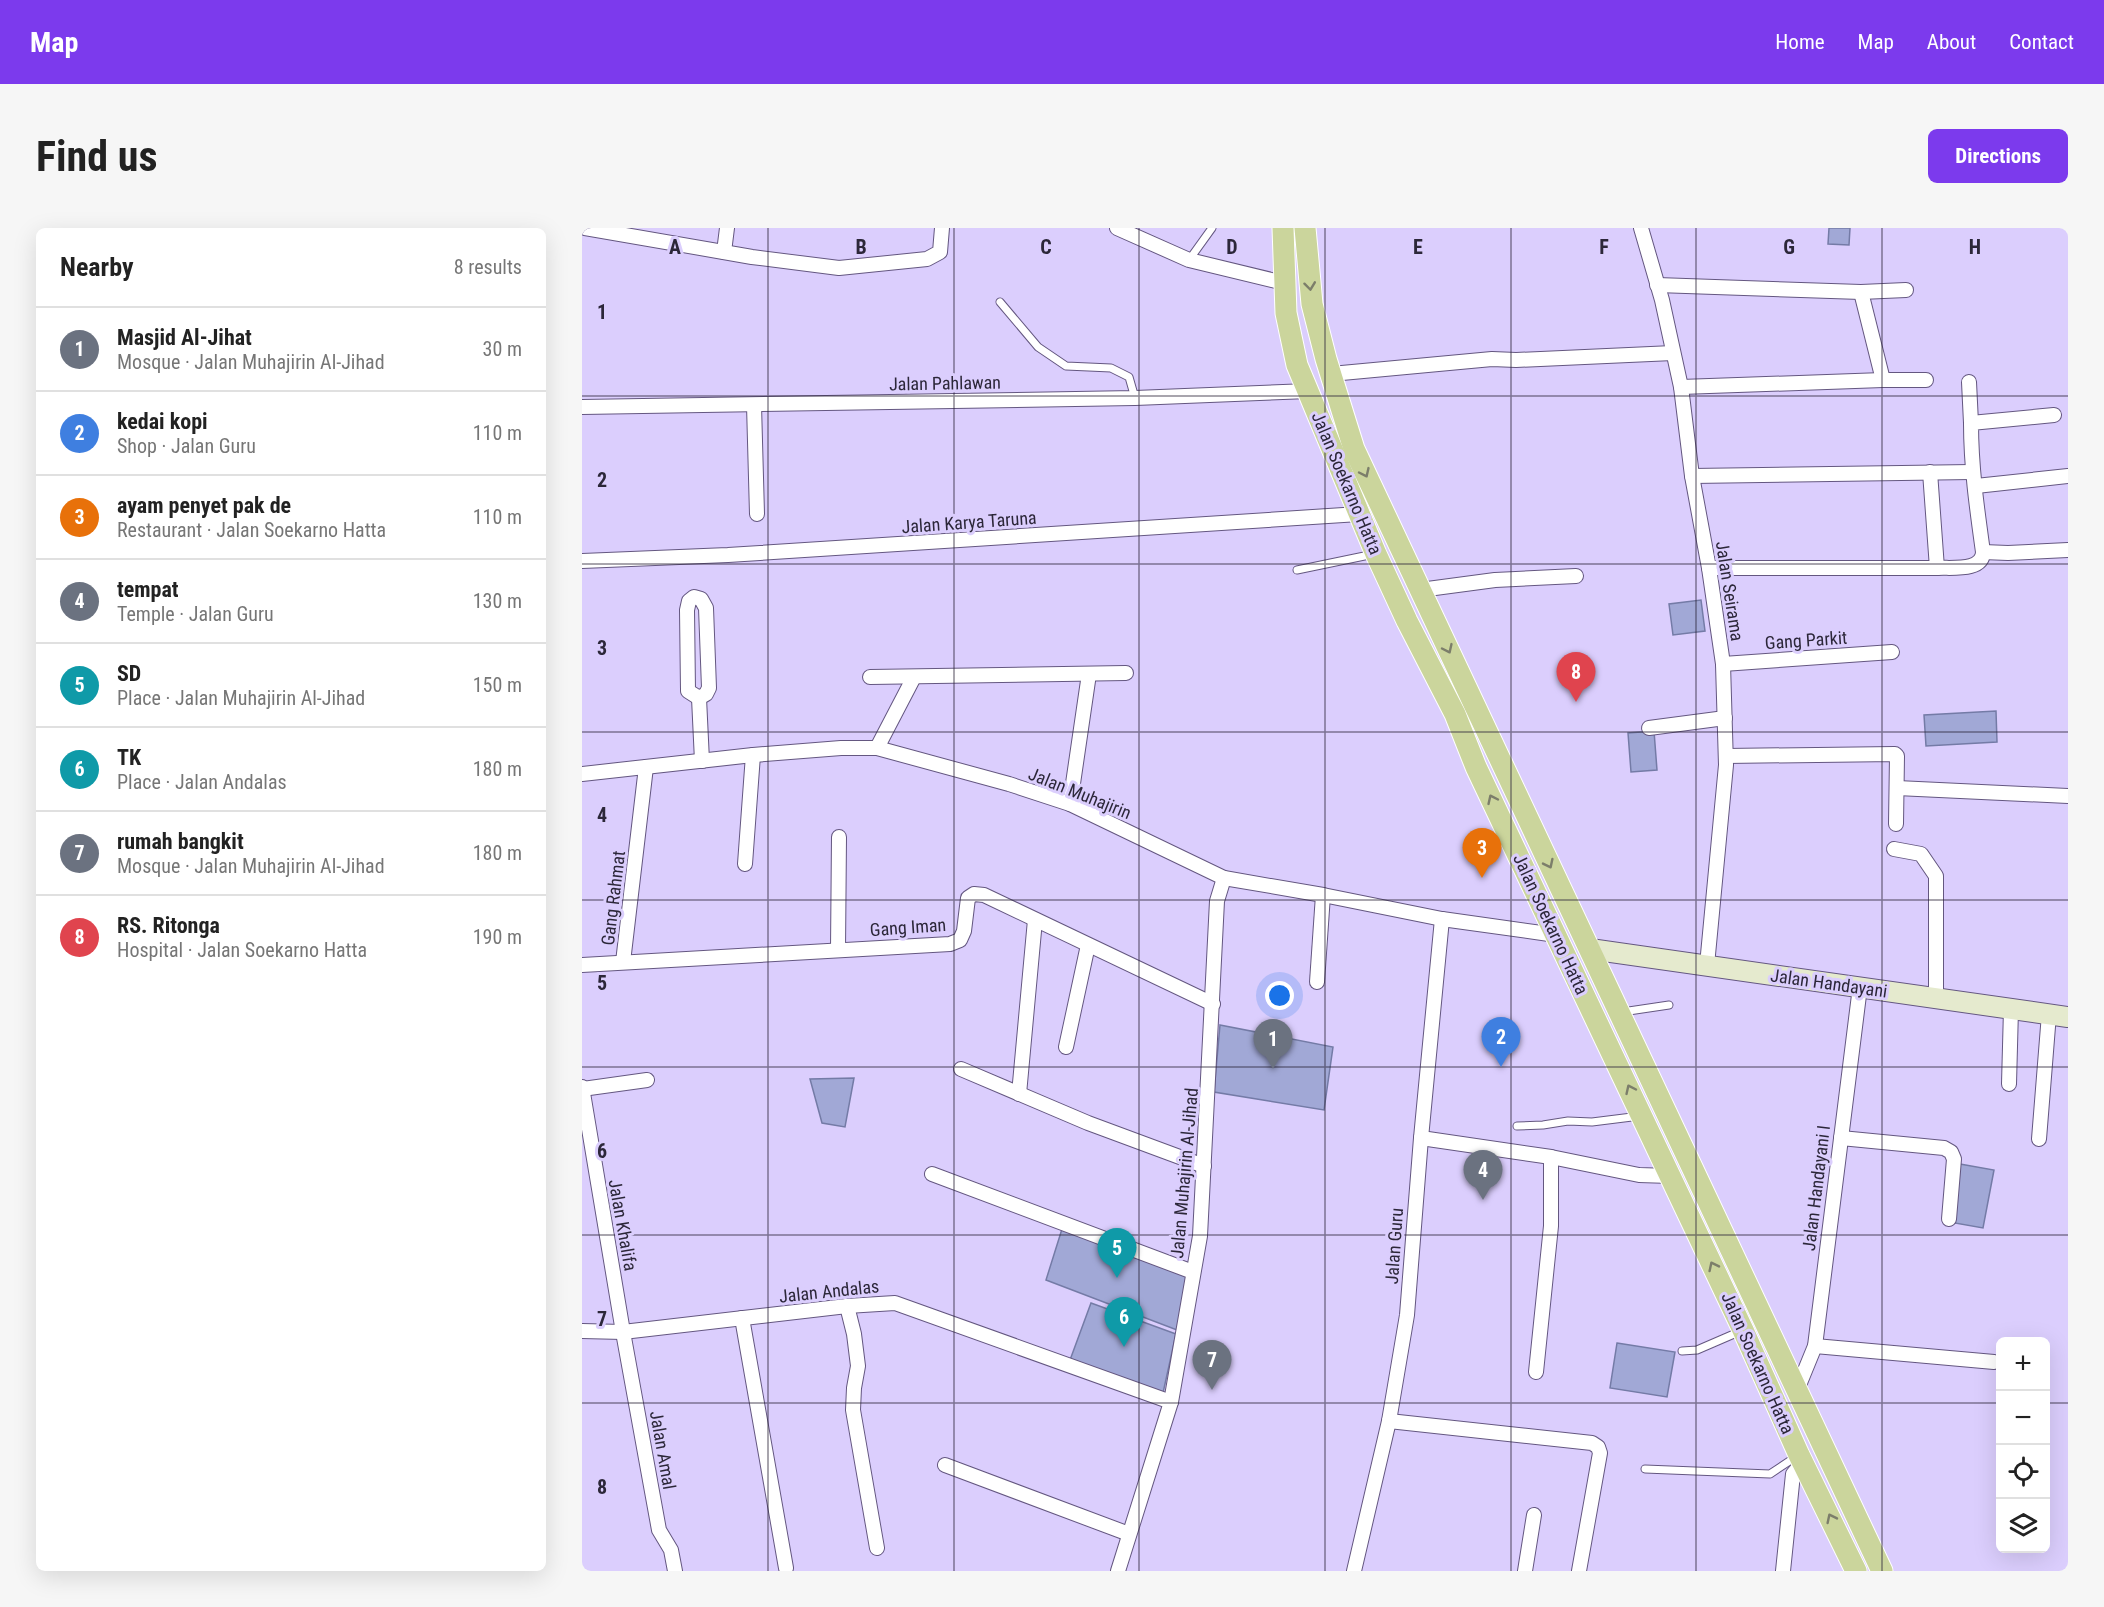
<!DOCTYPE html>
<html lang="en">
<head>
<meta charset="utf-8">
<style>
  body { margin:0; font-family:"Roboto Condensed",sans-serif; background:#f6f6f6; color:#222 }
  .controls { position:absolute; right:18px; bottom:18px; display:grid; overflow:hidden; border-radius:9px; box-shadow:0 6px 24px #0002 }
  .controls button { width:54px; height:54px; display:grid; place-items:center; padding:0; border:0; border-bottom:2px solid #e0e0e0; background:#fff; color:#222; font:30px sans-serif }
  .you { position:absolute; left:698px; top:768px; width:21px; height:21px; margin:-15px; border:4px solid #fff; border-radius:50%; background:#1a73e8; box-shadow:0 0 0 9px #1a73e833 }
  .badge { display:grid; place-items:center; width:39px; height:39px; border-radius:50%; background:#7c3aed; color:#fff; font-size:20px; font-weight:700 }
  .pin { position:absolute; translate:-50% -50px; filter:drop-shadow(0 2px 3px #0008) }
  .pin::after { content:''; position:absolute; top:32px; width:21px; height:18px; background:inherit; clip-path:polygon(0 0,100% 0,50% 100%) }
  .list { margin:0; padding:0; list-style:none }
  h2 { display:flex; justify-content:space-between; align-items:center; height:78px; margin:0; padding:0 24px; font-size:26px }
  h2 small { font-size:20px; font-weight:400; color:#767676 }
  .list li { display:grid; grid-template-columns:39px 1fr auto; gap:18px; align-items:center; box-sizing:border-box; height:84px; padding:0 24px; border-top:2px solid #e0e0e0 }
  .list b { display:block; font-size:22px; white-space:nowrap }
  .list p { margin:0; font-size:20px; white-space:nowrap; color:#767676 }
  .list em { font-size:20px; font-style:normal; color:#767676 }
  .icon { flex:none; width:33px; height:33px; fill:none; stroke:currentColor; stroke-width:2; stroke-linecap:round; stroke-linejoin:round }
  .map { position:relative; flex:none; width:1486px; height:1343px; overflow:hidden; border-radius:9px }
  header { display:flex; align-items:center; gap:36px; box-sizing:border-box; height:84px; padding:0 30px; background:#7c3aed; color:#fff }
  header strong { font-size:28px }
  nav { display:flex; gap:33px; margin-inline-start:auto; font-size:21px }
  .intro { display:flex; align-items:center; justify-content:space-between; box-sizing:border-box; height:144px; padding:0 36px }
  h1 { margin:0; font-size:42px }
  .button { padding:15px 27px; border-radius:9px; background:#7c3aed; color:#fff; font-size:21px; font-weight:700 }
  main { display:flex; gap:36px; padding:0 36px }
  aside { flex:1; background:#fff; border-radius:9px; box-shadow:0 6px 24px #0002 }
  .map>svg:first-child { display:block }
</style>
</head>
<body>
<header>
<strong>Map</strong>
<nav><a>Home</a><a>Map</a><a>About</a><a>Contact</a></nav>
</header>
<div class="intro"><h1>Find us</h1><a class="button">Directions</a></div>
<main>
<aside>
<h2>Nearby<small>8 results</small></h2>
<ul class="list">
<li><span class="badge" style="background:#6b7280">1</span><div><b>Masjid Al-Jihat</b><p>Mosque · Jalan Muhajirin Al-Jihad</p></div><em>30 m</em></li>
<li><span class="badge" style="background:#3f7fe0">2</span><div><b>kedai kopi</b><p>Shop · Jalan Guru</p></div><em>110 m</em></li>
<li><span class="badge" style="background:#e8710a">3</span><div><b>ayam penyet pak de</b><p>Restaurant · Jalan Soekarno Hatta</p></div><em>110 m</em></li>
<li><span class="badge" style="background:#6b7280">4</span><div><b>tempat</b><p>Temple · Jalan Guru</p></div><em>130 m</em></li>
<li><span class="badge" style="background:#0f9aa8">5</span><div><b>SD</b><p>Place · Jalan Muhajirin Al-Jihad</p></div><em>150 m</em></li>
<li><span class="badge" style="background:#0f9aa8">6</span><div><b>TK</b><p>Place · Jalan Andalas</p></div><em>180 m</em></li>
<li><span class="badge" style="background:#6b7280">7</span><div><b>rumah bangkit</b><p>Mosque · Jalan Muhajirin Al-Jihad</p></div><em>180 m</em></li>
<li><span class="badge" style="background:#e0444e">8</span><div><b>RS. Ritonga</b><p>Hospital · Jalan Soekarno Hatta</p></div><em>190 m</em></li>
</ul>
</aside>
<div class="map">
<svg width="1486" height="1343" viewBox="0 0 1486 1343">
  <rect width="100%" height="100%" fill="#dbcefd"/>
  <g fill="#a1a8d6" stroke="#747ba6" stroke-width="1.5">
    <path d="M1247,0H1268L1267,17L1246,16Z"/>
    <path d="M1119,372L1123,403L1091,407L1087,376Z"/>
    <path d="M1414,483L1415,514L1344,518L1342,487Z"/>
    <path d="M1072,503L1075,542L1049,544L1046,505Z"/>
    <path d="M638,797L751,819L742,882L632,864Z"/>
    <path d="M272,850L263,899L240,895L228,851Z"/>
    <path d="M1378,936L1412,942L1401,1000L1367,994Z"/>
    <path d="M480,1001L606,1048L595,1102L464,1052Z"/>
    <path d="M509,1075L594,1106L581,1165L488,1132Z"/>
    <path d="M1035,1115L1093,1124L1085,1169L1028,1160Z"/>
  </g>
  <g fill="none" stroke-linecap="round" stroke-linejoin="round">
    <defs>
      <g id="lane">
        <path d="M607,32L630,0"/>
        <path d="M418,74L456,119L484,138L529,140L547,149L553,170"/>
        <path d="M715,342L792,326"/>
        <path d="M1040,784L1087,777"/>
        <path d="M935,898L961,897L986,893L1010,894L1058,888"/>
        <path d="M1100,1123L1115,1122L1159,1103"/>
        <path d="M1063,1241L1188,1246L1215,1228"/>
      </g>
      <g id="street">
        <path d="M3,0L170,29L257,40L345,31L358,24L360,0"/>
        <path d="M535,0L607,32L702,55"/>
        <path d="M1059,0L1080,72L1099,159L1110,248L1127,340L1141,436L1144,537L1125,737"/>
        <path d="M142,24L145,0"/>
        <path d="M1075,57L1279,64L1324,62"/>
        <path d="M1279,64L1301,152H1344"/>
        <path d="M749,146L910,131L934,132L1091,125"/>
        <path d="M1387,154L1389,195"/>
        <path d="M1099,159L1301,152"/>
        <path d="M172,177L175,286"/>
        <path d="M0,179L553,170L727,163"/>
        <path d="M1348,244L1355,340"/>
        <path d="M1110,248L1390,244"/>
        <path d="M1394,258L1486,248"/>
        <path d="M1401,324L1426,325L1486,322"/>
        <path d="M0,333L146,327L777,286"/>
        <path d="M1127,340H1355C1369,339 1401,344 1401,324C1395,281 1389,239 1389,195L1472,187"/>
        <path d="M838,362L913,352L994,348"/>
        <path d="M112,369L119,371L124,380L127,460L124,466L117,470L106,463L105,382L107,373Z"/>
        <path d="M1141,436L1310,424"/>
        <path d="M288,449L544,445"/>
        <path d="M117,470L120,533"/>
        <path d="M1067,500L1143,490"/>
        <path d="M295,520L332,449"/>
        <path d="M1144,528L1313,526L1315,528L1314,596"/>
        <path d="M0,546L171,527L259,520H295L427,556L488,576L642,650L741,667L860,691L974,707"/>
        <path d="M1315,560L1486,568"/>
        <path d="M488,576L507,446"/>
        <path d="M1312,621L1339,626L1354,648V770"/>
        <path d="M163,636L171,527"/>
        <path d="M256,721L257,609"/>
        <path d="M41,734L64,539"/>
        <path d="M0,737L368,716L378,712L382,703L386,670L392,666L402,667L631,776"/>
        <path d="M735,754L741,667"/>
        <path d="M484,819L506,717"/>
        <path d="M379,841L506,895L622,938"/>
        <path d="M1427,856L1429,781"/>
        <path d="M0,859L41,1104L77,1302L89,1322L93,1343"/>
        <path d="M0,861L65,852"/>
        <path d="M437,866L453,692"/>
        <path d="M839,910L969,929L1057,947L1088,948"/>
        <path d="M1259,910L1362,920L1369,924L1372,931L1367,991"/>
        <path d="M1457,911L1467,786"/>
        <path d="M350,946L611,1044"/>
        <path d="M265,1078L272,1106L276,1138L272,1160L271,1182L295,1320"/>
        <path d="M160,1090L204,1340"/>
        <path d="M0,1103L41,1104L265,1078L313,1075L589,1174"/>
        <path d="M1233,1118L1412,1134"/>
        <path d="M954,1144L969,998V929"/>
        <path d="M1215,1162L1233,1118L1278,759"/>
        <path d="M807,1193L1010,1215L1016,1219L1018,1225L997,1343"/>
        <path d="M363,1237L547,1306"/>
        <path d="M536,1343L589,1174L618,1008L635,673L642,650"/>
        <path d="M772,1343L807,1193L825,1087L839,910L860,691"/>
        <path d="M943,1343L952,1287"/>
        <path d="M1201,1343L1211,1246L1221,1234"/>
      </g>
      <path id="secondary" d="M1008,721L1486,789"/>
      <g id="primary">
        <path d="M701,0L704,85L715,137L794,326L825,393L873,486L894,539L1161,1102L1217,1227L1274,1343"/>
        <path d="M723,0L730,76L744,131L772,221L1300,1343"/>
      </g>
    </defs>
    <use href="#lane" stroke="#645780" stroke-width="9"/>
    <use href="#street" stroke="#645780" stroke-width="16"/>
    <use href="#secondary" stroke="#645780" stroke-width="22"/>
    <use href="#primary" stroke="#fff" stroke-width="23"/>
    <use href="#lane" stroke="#fff" stroke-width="7"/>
    <use href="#street" stroke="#fff" stroke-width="14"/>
    <use href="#secondary" stroke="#e5eace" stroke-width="20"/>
    <use href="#primary" stroke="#cbd59c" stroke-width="21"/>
  </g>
  <defs><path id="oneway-chevron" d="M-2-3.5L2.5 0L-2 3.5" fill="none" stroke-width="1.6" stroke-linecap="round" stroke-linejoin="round" transform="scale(1.5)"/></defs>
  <g stroke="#7c7e6a">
    <use href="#oneway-chevron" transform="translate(728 58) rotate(83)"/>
    <use href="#oneway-chevron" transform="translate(783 245) rotate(65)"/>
    <use href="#oneway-chevron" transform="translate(866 421) rotate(65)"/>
    <use href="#oneway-chevron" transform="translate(910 571) rotate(-115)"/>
    <use href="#oneway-chevron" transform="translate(967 636) rotate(64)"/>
    <use href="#oneway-chevron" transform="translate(1048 861) rotate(-115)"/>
    <use href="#oneway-chevron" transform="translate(1131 1038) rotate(-116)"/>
    <use href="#oneway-chevron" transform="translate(1249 1290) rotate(-116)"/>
  </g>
  <path fill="none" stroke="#2c2739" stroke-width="1.5" stroke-opacity="0.55" d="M186,0V1343M372,0V1343M557,0V1343M743,0V1343M929,0V1343M1114,0V1343M1300,0V1343M0,168H1486M0,336H1486M0,504H1486M0,672H1486M0,839H1486M0,1007H1486M0,1175H1418M1464,1175H1486"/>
  <g text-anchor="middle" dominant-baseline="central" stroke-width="6" stroke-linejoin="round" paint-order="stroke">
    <g font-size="18" fill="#2c2739" stroke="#dbcefd">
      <text transform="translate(363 155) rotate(-1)">Jalan Pahlawan</text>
      <text transform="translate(765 255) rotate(67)">Jalan Soekarno Hatta</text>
      <text transform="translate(387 294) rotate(-4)">Jalan Karya Taruna</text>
      <text transform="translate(1148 363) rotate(81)">Jalan Seirama</text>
      <text transform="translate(1224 412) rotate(-4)">Gang Parkit</text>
      <text transform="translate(498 565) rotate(22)">Jalan Muhajirin</text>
      <text transform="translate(31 670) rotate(-83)">Gang Rahmat</text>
      <text transform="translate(969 696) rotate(65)">Jalan Soekarno Hatta</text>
      <text transform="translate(326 699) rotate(-4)">Gang Iman</text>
      <text transform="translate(1247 755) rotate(8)">Jalan Handayani</text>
      <text transform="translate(602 945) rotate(-85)">Jalan Muhajirin Al-Jihad</text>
      <text transform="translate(1234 960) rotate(-83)">Jalan Handayani I</text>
      <text transform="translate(41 997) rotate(80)">Jalan Khalifa</text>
      <text transform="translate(812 1018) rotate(-86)">Jalan Guru</text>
      <text transform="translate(247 1063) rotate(-6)">Jalan Andalas</text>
      <text transform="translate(1176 1135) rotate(66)">Jalan Soekarno Hatta</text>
      <text transform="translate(81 1222) rotate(80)">Jalan Amal</text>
    </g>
  </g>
  <g font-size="20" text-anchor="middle" font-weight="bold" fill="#2c2739" stroke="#dbcefd" stroke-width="6" stroke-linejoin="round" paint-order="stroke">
    <text x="93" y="26">A</text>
    <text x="279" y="26">B</text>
    <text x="464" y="26">C</text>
    <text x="650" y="26">D</text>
    <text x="836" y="26">E</text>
    <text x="1022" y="26">F</text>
    <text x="1207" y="26">G</text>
    <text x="1393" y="26">H</text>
    <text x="20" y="91">1</text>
    <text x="20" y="259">2</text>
    <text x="20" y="427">3</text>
    <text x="20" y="594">4</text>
    <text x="20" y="762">5</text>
    <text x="20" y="930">6</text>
    <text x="20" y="1098">7</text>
    <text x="20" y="1266">8</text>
  </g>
</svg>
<div class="controls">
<button>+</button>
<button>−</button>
<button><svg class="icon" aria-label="locate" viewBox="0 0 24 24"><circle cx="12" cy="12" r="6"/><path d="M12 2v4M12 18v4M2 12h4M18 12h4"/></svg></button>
<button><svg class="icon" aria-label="layers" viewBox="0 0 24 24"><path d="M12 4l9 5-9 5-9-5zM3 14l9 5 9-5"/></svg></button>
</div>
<div class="you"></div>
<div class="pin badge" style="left:691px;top:841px;background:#6b7280">1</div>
<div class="pin badge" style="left:919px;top:839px;background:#3f7fe0">2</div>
<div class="pin badge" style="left:900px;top:650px;background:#e8710a">3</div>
<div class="pin badge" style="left:901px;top:972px;background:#6b7280">4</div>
<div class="pin badge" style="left:535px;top:1050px;background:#0f9aa8">5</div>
<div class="pin badge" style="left:542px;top:1119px;background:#0f9aa8">6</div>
<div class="pin badge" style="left:630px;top:1162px;background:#6b7280">7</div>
<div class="pin badge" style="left:994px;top:474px;background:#e0444e">8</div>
</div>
</main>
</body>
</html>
